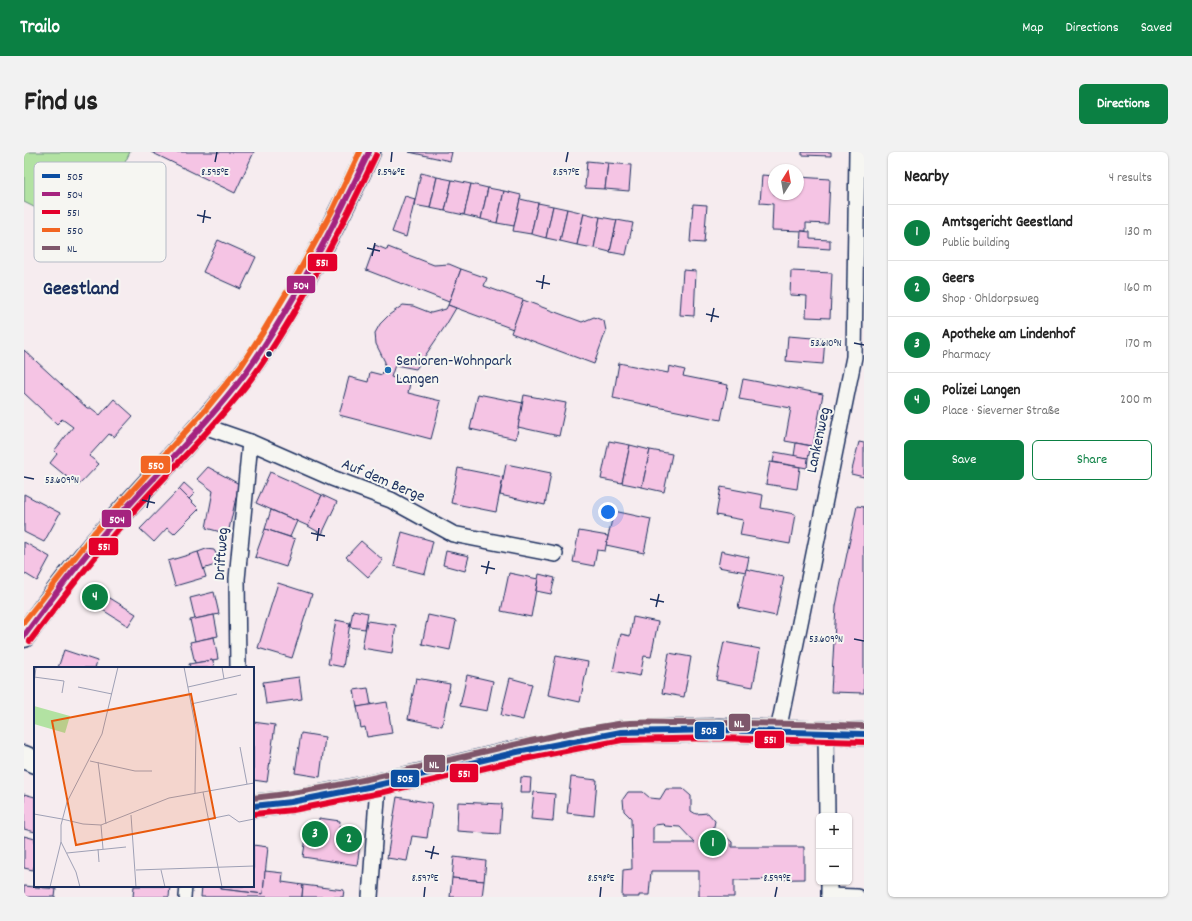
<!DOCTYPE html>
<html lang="en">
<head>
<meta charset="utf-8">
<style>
  body { margin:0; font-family:Dekko,sans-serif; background:#f2f2f2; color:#222 }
  .controls { position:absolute; right:12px; bottom:12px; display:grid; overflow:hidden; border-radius:6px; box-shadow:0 1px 3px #0004 }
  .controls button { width:36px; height:36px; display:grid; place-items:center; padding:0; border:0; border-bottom:1px solid #e0e0e0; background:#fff; color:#222; font:20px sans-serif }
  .compass { position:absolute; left:744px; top:12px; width:36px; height:36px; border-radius:50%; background:#fff; box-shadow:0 1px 3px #0004; rotate:11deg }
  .you { position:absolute; left:584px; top:360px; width:14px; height:14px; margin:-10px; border:3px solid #fff; border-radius:50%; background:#1a73e8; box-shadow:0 0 0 6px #1a73e833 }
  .badge { display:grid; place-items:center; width:26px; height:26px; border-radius:50%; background:#0b8043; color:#fff; font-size:13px; font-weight:700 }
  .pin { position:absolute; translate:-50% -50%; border:2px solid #fff; box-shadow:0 1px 4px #0006 }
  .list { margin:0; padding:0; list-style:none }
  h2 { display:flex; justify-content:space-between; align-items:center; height:52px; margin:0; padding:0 16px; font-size:17px }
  h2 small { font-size:13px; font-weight:400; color:#767676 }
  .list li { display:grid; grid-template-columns:26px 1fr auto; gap:12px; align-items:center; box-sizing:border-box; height:56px; padding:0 16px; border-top:1px solid #e0e0e0 }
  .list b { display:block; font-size:15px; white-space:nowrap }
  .list p { margin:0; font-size:13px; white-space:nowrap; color:#767676 }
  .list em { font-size:13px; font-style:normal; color:#767676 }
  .actions { display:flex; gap:8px; padding:12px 16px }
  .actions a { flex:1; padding:9px 0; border:1px solid #0b8043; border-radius:6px; text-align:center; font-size:14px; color:#0b8043 }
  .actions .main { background:#0b8043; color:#fff }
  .map { position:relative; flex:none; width:840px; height:745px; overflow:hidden; border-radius:6px }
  header { display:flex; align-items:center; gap:24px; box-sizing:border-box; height:56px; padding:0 20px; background:#0b8043; color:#fff }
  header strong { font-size:19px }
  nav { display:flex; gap:22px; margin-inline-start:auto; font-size:14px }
  .intro { display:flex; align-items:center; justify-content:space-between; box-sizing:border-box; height:96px; padding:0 24px }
  h1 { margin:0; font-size:28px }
  .button { padding:10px 18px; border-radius:6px; background:#0b8043; color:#fff; font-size:14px; font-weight:700 }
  main { display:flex; gap:24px; padding:0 24px }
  aside { flex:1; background:#fff; border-radius:6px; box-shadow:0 1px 3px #0004 }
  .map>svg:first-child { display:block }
</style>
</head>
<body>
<header>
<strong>Trailo</strong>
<nav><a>Map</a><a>Directions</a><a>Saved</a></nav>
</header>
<div class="intro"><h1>Find us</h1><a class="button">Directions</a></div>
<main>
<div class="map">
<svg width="840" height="745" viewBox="0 0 840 745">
  <rect width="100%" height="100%" fill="#f6ecef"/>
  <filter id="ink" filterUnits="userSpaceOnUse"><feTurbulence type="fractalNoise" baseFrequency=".025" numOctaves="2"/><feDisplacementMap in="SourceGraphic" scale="8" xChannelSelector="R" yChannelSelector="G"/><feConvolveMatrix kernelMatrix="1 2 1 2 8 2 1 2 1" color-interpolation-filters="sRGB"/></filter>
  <g filter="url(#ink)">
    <path fill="#b2e2a2" stroke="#668880" d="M0,0H106L66,83L0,50Z"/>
    <g fill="#f5c4e4" stroke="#1b2f5e" fill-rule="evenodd">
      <path d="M127,0H230L211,41Z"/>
      <path d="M385,0H428L426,9Z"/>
      <path d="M778,0H807V4L778,3Z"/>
      <path d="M563,9L584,11L581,37L561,36Z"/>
      <path d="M584,11L607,13L605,39L581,37Z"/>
      <path d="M397,21L413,25L406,56L390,53Z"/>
      <path d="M738,23L750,24V42H774V25L806,27L804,72L782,71V79L748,78L749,52L736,51Z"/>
      <path d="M413,25L428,28L421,59L406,56Z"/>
      <path d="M428,28L447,32L440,63L421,59Z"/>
      <path d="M447,32L464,36L457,67L440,63Z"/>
      <path d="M464,36L480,39L473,71L457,67Z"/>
      <path d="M480,39L497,43L490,74L473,71Z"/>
      <path d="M381,44L391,47L382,85L368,80Z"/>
      <path d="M496,47L514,51L507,82L489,79Z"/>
      <path d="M514,51L529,54L522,86L507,82Z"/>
      <path d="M669,52L683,53L680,91L666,90Z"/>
      <path d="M529,54L543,57L536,89L522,86Z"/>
      <path d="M543,57L560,61L553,93L536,89Z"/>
      <path d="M560,61L576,65L570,96L553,93Z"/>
      <path d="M576,65L593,68L586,100L570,96Z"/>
      <path d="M593,68L609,71L602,103L586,100Z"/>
      <path d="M777,79L786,80V87L806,88V97L776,95Z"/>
      <path d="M194,88L232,105L217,137L179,120Z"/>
      <path d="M351,93L363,98L364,95L410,113L425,112L437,117L425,150L342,118Z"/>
      <path d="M437,117L463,126L460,134L499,148L489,177L424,153Z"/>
      <path d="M659,118L672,119L670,164L656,163Z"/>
      <path d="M767,119L808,121L806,166L782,165L783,144L766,143Z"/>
      <path d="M499,148L558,170L570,165L580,169L582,179L570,212L487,181Z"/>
      <path d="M379,153L389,154L407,161L422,157L424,153L432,156L422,173L392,217L371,213L367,225L386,231L384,241L417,249L407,287L315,263L325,225L344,230L346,220L358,223L361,210L352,192L351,181L356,172L365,163Z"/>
      <path d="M764,184L801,187L799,212L762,209Z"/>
      <path d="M0,198L63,256H67L76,263L90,247L109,264L90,285L85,282L65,304L75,312L54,334L26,311L33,302L30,299L49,275L38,267L33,272L0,241Z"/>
      <path d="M595,211L644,221L645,214L661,218L659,224L704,233L697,268L589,246Z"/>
      <path d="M719,227L799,242L789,294L761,289L767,256L715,247Z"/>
      <path d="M454,242L499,251L492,287L446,277Z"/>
      <path d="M500,243L542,251L535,284L494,275Z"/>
      <path d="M585,289L606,293L598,331L577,327Z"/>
      <path d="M835,290L840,291V325L827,322Z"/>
      <path d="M772,291L787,294L784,306L770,304Z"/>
      <path d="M606,293L626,298L618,335L598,331Z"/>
      <path d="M626,298L648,302L640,340L618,335Z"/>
      <path d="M751,300L784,306L783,316L749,310Z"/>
      <path d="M746,310L776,315L773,337L742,332Z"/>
      <path d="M482,312L527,321L521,353L476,343Z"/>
      <path d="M184,315L215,332L204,382L182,376L189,339L173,327Z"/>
      <path d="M434,316L479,325L472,360L427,351Z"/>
      <path d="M246,320L298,343L284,374L232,351Z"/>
      <path d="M160,331L171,341L165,347L155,337Z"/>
      <path d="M697,335L739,343L737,356L771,362L766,392L716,383L719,368L692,363Z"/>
      <path d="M155,337L175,357L150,382L143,376L130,390L116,377Z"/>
      <path d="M0,342L36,361L20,390L0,380Z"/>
      <path d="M298,343L313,350L298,382L284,374Z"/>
      <path d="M833,354L840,355V541L807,540L812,454Z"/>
      <path d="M247,358L273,369L266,385L241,377Z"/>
      <path d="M590,359L627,367L620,401L582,393Z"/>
      <path d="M241,377L271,387L262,415L231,405Z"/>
      <path d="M555,379L584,384L581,399L573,398L570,414L549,410Z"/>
      <path d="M378,380L409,389L401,422L370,414Z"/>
      <path d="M337,389L359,408L344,425L322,405Z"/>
      <path d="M0,390L26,405L13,429L0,421Z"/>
      <path d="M182,397L190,398L194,405V412L179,417L174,400Z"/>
      <path d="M422,399L445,404L441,419L419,413Z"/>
      <path d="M697,399L725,405L722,420L694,415Z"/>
      <path d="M174,400L182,425L151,434L144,409Z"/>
      <path d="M722,417L760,425L752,464L714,456Z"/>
      <path d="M485,421L514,427L507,465L477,459Z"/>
      <path d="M515,422L531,426L527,442L512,439Z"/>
      <path d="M254,431L288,442L268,506L234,496Z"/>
      <path d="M69,432L83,440L74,455L60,446Z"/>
      <path d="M190,440L195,462L171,467L166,446Z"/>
      <path d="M81,443L112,462L104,474L74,455Z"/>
      <path d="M329,458L344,461L341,477L326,475Z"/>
      <path d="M190,463L194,484L171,489L166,468Z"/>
      <path d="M404,463L432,469L426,498L398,492Z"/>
      <path d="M609,465L634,470L627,505L620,504L616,524L589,519L597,482L606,484Z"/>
      <path d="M312,468L326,471L319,515L304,512Z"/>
      <path d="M343,469L372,473L368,501L338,496Z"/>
      <path d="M190,485L194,507L171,511L166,490Z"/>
      <path d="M700,490L736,497L729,535L692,528Z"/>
      <path d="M40,498L73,509L71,516H34Z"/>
      <path d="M645,501L667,505L660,545L638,541Z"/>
      <path d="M532,504L564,510L556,550L524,543Z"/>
      <path d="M189,508L190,516H166L165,512Z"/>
      <path d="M443,523L469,529L463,559L436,554Z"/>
      <path d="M275,525L278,547L242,552L239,530Z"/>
      <path d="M392,526L426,532L418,574L384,567Z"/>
      <path d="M486,526L508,532L499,568L477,563Z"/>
      <path d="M344,536L347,553L333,555L330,538Z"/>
      <path d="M363,550L368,581L343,585L341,575L337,576L333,555Z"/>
      <path d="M229,570L251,573L243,630L229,628Z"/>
      <path d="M277,581L301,585L296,625L271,621Z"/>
      <path d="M497,625L507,626L506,641H496Z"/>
      <path d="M547,625L573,628L570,664L543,661Z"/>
      <path d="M642,637H659L667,644V659L672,662L684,661L691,669L689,679L691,684H701L708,690V695H780V727L710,728V745H675V719H627L625,743H615V745H598L599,718L608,717L607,666L600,659L599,647L604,640H619L626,646L636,647ZM639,672L641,674L656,675L671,691H629V676L631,673Z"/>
      <path d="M510,640L531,642L529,669L507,667Z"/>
      <path d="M0,642L11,645V680L0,677Z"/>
      <path d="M373,645L408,651L403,686L388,684L383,709L363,706Z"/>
      <path d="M434,650L478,652L476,682L433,679Z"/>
      <path d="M295,666L316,669L315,677L338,681L333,713L279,705L284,673L294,674Z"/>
      <path d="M0,684L11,687V712L9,718L0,716Z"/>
      <path d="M229,693L244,695L239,742L197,737V734H229Z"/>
      <path d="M430,705L462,709L460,729L428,726Z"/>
      <path d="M241,719L259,721L258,730L279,733L278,745H177L178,734H197V737L239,742Z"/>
      <path d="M428,726L460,729L458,745H426Z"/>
      <path d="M279,733L320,738L319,745H278Z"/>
      <path d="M0,734L32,737L31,745H0Z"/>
      <path d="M110,734H146L145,745H109Z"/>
    </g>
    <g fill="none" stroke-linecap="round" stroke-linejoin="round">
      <defs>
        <path id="pedestrian" d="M161,745L162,734"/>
        <g id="minor">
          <path d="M177,273L226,290L308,326L367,348L429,382L531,402"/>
          <path d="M214,516L213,427L226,290"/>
          <path d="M754,579L830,205L833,0"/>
          <path d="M802,581L803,664"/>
          <path d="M805,730V745"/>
          <path d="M805,744L833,745"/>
          <path d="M346,745L354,633"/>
        </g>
        <g id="secondary">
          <path d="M0,484C24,451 49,418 76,386C123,330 178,278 223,219C236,201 248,182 259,163C291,111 319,56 345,0"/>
          <path d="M0,605L11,610"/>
          <path d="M229,654L267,650L354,633L493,600L597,580L695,578L840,582"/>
        </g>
      </defs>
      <use href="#pedestrian" stroke="#1b2f5e" stroke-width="14"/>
      <use href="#minor" stroke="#1b2f5e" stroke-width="18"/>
      <use href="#secondary" stroke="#1b2f5e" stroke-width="25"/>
      <use href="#pedestrian" stroke="#f6f6f2" stroke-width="11"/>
      <use href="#minor" stroke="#f6f6f2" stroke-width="15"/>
      <use href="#secondary" stroke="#f6f6f2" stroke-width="22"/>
      <defs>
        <path id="bus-1" d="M229,654L267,650L354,633L493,600L597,580L695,578L840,582"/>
        <path id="bus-2" d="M0,484C30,443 61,402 96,363C138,316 185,270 223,219C237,200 249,180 261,160C292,108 319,55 345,0"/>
        <g id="bus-3">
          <path d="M6,489C42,441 78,394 118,350C156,308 197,268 230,223C244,204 256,184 268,164C299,112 326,58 352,3"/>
          <path d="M230,662L269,658L356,641L495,608L598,588L695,586L840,590"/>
        </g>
        <path id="bus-4" d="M0,470L70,381L182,257L217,214L239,180L275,120L308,59L336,0"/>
        <path id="bus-5" d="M229,646C353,633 472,591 594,572C614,569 636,571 657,571C718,570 779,572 840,574"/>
      </defs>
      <use href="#bus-1" stroke="#f6f6f2" stroke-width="9"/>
      <use href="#bus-2" stroke="#f6f6f2" stroke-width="9"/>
      <use href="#bus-3" stroke="#f6f6f2" stroke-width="9"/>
      <use href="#bus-4" stroke="#f6f6f2" stroke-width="9"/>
      <use href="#bus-5" stroke="#f6f6f2" stroke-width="9"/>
      <use href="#bus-1" stroke="#0b4ea2" stroke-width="6"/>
      <use href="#bus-2" stroke="#a5237f" stroke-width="6"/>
      <use href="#bus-3" stroke="#e4002b" stroke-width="6"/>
      <use href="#bus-4" stroke="#f26522" stroke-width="6"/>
      <use href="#bus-5" stroke="#7e576b" stroke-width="6"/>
    </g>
  </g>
  <path fill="none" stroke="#1b2f5e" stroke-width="1.5" d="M191,10L193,0M367,10L368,0M542,10L544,0M173,63L187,66M179,71L181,58M343,96L356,99M348,104L351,91M512,129L526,132M518,137L520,123M682,162L695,165M687,170L690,156M830,191L840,193M0,325L10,327M118,348L131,351M123,356L126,343M287,381L301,384M293,389L295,376M457,414L471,417M462,422L465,409M626,447L640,450M632,455L635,442M830,487L840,489M401,699L415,702M407,707L410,694M400,745L401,735M576,745L577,735M751,745L753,735"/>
  <circle fill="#1b2f5e" stroke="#f6f6f2" stroke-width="1.5" cx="245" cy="202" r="3.5"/>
  <circle fill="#1f6fb2" stroke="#f6f6f2" stroke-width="1.5" cx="364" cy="218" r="4"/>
  <g text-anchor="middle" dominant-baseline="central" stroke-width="4" stroke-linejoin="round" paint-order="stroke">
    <g font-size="16" fill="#1b2f5e" stroke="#f6f6f2" text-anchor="start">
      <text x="372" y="209">Senioren-Wohnpark<tspan x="372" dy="18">Langen</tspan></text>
    </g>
    <g font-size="16" fill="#1b2f5e" stroke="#f6f6f2">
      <text transform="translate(795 288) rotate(-78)">Lankenweg</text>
      <text transform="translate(359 329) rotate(23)">Auf dem Berge</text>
      <text transform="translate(198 402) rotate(-86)">Driftweg</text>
    </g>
    <g font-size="20" font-weight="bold" fill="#1b2f5e" stroke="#f6f6f2">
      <text x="57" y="138">Geestland</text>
    </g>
  </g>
  <g transform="translate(10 515)">
    <rect width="220" height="220" fill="#f6ecef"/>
    <path d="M0,39L36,49L31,66L0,57Z" fill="#b2e2a2"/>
    <path fill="none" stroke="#9ea0b5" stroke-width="1" d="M150,0L162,62L161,126M188,0L190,12M0,10L30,14L28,26M0,17L2,0M44,20L78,27M154,20L207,8M157,37L203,27M206,80L213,117M56,94L101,104H118M64,95L72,157M169,125L188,220M0,147L28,152M97,148L102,220M28,152L49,157L67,158L135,131L220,116M175,152L195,148L205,155L220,152M67,158L69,182M64,182L65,195M33,186L92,180M102,203L220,199M127,203L131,220M16,220L27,175M46,220L42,205L27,175V158L33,135L68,67L84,0"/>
    <path fill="#e8590c" fill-opacity="0.15" stroke="#e8590c" stroke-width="2" d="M157,27L181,151L42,178L18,54Z"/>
    <rect width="220" height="220" fill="none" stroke="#1b2f5e" stroke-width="2"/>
  </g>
  <rect x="10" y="10" width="132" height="100" rx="6" fill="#f6f6f2" stroke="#b4bac6" stroke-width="1"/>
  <rect x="18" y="22" width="18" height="4" fill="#0b4ea2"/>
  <rect x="18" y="40" width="18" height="4" fill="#a5237f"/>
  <rect x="18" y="58" width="18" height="4" fill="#e4002b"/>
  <rect x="18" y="76" width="18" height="4" fill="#f26522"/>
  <rect x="18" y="94" width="18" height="4" fill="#7e576b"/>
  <g font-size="11" fill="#1b2f5e">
    <text x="43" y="28">505</text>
    <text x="43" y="46">504</text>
    <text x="43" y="64">551</text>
    <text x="43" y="82">550</text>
    <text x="43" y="100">NL</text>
  </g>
  <g font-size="10" text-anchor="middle" fill="#1b2f5e" stroke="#f6f6f2" stroke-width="4" stroke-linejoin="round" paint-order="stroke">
    <text x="191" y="23">8.595°E</text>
    <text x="367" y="23">8.596°E</text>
    <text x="542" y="23">8.597°E</text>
    <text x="802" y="194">53.610°N</text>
    <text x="38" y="331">53.609°N</text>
    <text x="802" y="490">53.609°N</text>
    <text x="401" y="729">8.597°E</text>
    <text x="577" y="729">8.598°E</text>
    <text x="753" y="729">8.599°E</text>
  </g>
  <g stroke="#f6f6f2" stroke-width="1.5">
    <rect x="283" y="101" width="31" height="19" rx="4" fill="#e4002b"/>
    <rect x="262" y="123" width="30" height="19" rx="4" fill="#a5237f"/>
    <rect x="116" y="303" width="31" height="19" rx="4" fill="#f26522"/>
    <rect x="77" y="357" width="31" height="19" rx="4" fill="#a5237f"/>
    <rect x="64" y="385" width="31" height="19" rx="4" fill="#e4002b"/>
    <rect x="704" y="561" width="23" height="19" rx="4" fill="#7e576b"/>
    <rect x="670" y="569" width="31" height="19" rx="4" fill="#0b4ea2"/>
    <rect x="730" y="578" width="31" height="19" rx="4" fill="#e4002b"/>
    <rect x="399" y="602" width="23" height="19" rx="4" fill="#7e576b"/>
    <rect x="425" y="611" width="30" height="20" rx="4" fill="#e4002b"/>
    <rect x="366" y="617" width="30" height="19" rx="4" fill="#0b4ea2"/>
  </g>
  <g font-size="11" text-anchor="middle" font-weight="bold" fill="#fff">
    <text x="298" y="114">551</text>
    <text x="277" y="137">504</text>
    <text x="132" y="317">550</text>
    <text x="93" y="371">504</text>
    <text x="80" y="398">551</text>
    <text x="715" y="575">NL</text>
    <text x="685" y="582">505</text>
    <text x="746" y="591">551</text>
    <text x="410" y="616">NL</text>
    <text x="440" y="625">551</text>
    <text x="381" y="630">505</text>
  </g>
</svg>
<div class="controls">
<button>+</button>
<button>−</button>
</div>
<svg class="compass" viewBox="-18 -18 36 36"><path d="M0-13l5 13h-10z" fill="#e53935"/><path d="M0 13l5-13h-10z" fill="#767676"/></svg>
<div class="you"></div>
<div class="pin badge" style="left:689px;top:691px">1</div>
<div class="pin badge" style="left:325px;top:687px">2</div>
<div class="pin badge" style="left:291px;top:682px">3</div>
<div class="pin badge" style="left:71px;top:445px">4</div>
</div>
<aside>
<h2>Nearby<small>4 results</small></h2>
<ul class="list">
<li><span class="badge">1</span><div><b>Amtsgericht Geestland</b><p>Public building</p></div><em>130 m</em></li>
<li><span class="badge">2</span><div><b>Geers</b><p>Shop · Ohldorpsweg</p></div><em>160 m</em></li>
<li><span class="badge">3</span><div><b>Apotheke am Lindenhof</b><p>Pharmacy</p></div><em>170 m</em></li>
<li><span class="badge">4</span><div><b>Polizei Langen</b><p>Place · Sieverner Straße</p></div><em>200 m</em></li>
</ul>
<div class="actions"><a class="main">Save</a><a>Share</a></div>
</aside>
</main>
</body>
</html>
